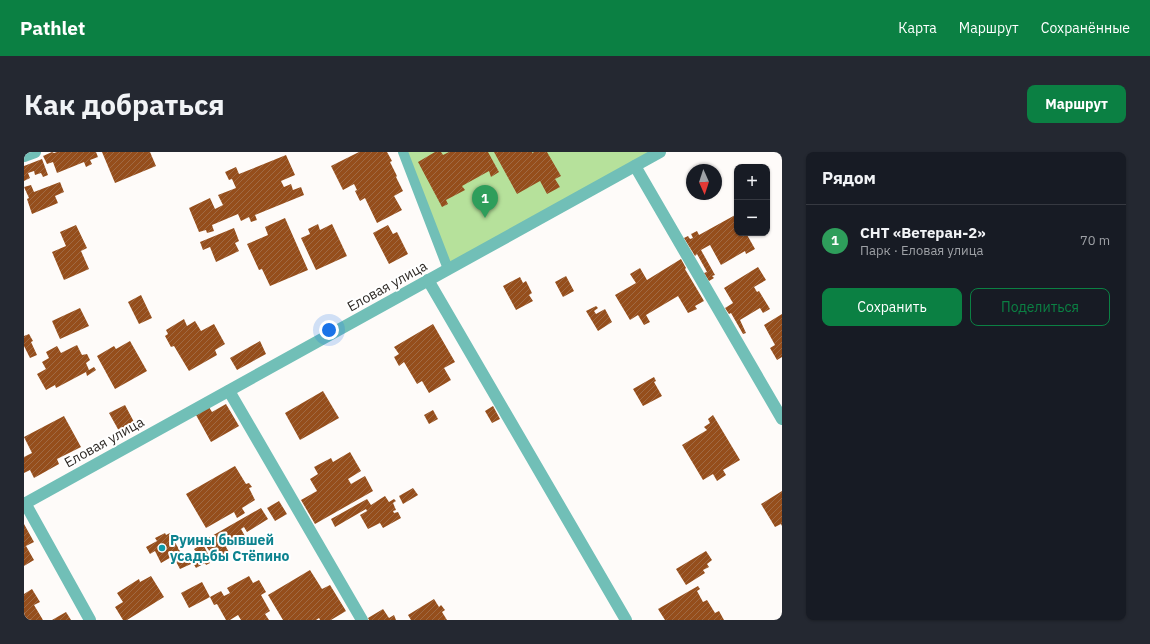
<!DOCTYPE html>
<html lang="ru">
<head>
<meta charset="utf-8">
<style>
  body { margin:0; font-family:"IBM Plex Sans",sans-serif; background:#242831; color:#f1f3f6 }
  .controls { position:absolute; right:12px; top:12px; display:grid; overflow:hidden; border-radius:8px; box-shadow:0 1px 3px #0004 }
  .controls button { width:36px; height:36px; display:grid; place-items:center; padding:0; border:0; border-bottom:1px solid #363941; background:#171b24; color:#f1f3f6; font:20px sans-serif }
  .compass { position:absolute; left:662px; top:12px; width:36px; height:36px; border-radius:50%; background:#171b24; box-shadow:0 1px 3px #0004; rotate:177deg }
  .you { position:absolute; left:305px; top:178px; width:14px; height:14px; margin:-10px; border:3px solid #fff; border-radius:50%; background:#1a73e8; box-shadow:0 0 0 6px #1a73e833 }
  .badge { display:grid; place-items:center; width:26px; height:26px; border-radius:50%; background:#0b8043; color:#fff; font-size:13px; font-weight:700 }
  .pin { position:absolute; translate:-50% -33px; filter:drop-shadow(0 1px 2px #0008) }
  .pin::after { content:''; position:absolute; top:21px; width:14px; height:12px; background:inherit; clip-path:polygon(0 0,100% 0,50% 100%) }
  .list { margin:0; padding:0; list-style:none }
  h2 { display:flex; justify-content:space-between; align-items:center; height:52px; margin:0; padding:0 16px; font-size:17px }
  h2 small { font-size:13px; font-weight:400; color:#9ea1a6 }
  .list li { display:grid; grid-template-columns:26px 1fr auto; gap:12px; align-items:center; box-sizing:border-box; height:72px; padding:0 16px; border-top:1px solid #363941 }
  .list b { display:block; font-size:15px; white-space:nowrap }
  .list p { margin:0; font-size:13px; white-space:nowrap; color:#9ea1a6 }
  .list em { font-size:13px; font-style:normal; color:#9ea1a6 }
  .actions { display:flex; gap:8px; padding:12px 16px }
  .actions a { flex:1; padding:9px 0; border:1px solid #0b8043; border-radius:8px; text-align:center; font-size:14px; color:#0b8043 }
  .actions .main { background:#0b8043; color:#fff }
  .map { position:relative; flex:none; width:758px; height:468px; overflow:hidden; border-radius:8px }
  header { display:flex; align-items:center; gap:24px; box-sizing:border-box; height:56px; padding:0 20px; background:#0b8043; color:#fff }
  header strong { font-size:19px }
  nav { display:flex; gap:22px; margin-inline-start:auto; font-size:14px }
  .intro { display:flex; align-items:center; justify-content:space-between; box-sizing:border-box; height:96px; padding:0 24px }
  h1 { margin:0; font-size:28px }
  .button { padding:10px 18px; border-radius:8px; background:#0b8043; color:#fff; font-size:14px; font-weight:700 }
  main { display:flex; gap:24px; padding:0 24px }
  aside { flex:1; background:#171b24; border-radius:8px; box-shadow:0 1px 3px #0004 }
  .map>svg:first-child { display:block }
</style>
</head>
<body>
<header>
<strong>Pathlet</strong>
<nav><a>Карта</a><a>Маршрут</a><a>Сохранённые</a></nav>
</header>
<div class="intro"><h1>Как добраться</h1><a class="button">Маршрут</a></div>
<main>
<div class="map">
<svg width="758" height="468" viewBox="0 0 758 468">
  <defs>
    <pattern id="building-hatch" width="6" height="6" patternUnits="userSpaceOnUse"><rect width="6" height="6" fill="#954e1c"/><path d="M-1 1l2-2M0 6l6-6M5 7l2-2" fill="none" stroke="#a06a44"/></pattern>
  </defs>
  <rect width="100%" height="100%" fill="#fefbf9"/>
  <path fill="#b6e19b" d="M379,0H636L424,117Z"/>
  <g fill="url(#building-hatch)">
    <path d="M28,0L30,1L33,0H72L74,5L66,8L68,12L62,15L60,10L33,21L29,10L23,12L19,4Z"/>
    <path d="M78,0H126L132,14L91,31Z"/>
    <path d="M335,0H363L368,9L366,10L373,24L372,25L379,39L370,44L378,58L353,71L341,46L336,49L331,39L333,38L330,32L319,38L307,14Z"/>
    <path d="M411,0H417L419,3L425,0H464L475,20L467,25L465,19L438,34L441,38L422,48L424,52L418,55L394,10Z"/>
    <path d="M470,0H508V1L510,0H523L537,24L531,27L536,35L523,42L516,29L493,42Z"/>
    <path d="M262,3L271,23L257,29L260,35L267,32L269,38L277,35L280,43L231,63L233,68L227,70L225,65L217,69L214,62L188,73L190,79L183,81L182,78L175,80L165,56L186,46L191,57L199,53L194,43L212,36L208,27L205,28L201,20L212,15L215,22Z"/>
    <path d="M18,7L24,23L19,25L17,21L11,23L10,19L4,21L6,26L0,29V14Z"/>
    <path d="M36,30L40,40L31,44L34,51L8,62L3,47L5,46L0,35L7,33L10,40Z"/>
    <path d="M713,62V81H722L731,97L722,102L721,99L697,113L686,93L677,98L691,123L688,124L690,126L685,129L680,121L683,120L673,102L671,104L660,86L664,84L666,87L669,86L667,82L673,79L675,83Z"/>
    <path d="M261,66L284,118L246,134L238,117L235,118L223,92L244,83L241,75Z"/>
    <path d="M294,72L296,78L308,72L323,104L292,118L277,86L286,82L284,77Z"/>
    <path d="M52,73L63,96L57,99L65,117L40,128L28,100L42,94L36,80Z"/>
    <path d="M364,73L369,82L373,80L384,102L365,112L349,81Z"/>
    <path d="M210,76L215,89L211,91L215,99L192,110L186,95L179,98L176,90Z"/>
    <path d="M657,107L662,116L661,117L680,149L671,154L673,157L664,161L654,144L622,163L626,170L620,173L614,163L606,168L591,143L612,131L606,122L616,116L623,128Z"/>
    <path d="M734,115L742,128L730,135L733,140L735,139L746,157L739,161L736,156L716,168L722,181L719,182L707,161L705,162L701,156L709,151L700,136Z"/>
    <path d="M542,124L550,139L539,145L531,130Z"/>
    <path d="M496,125L499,131L502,129L508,141L505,143L509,149L492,158L479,134Z"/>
    <path d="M117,143L128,166L115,172L104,150Z"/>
    <path d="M572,154L574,156L570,159L572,162L581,157L588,170L574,179L562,159Z"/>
    <path d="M56,156L65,174L36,187L28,169Z"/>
    <path d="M758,162V205L753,208L746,196L751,193L740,173Z"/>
    <path d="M160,167L163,174L171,169L177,179L190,172L201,192L191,198L193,203L165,219L150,194L147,195L141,184L144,182L142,178Z"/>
    <path d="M409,172L431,210L420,216L427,228L405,241L398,229L393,232L380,210L375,214L370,205L375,202L370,195Z"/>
    <path d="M5,182L9,189L7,190L13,203L6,206L0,194V184Z"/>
    <path d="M106,189L123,219L91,237L73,204L90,194L92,197Z"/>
    <path d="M236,189L242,202L213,218L206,206Z"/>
    <path d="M53,193L58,203L63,202L66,208L62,211L65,218L70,215L72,218L63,224L62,220L32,236L31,233L22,238L13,222L22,217L18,210L25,206L22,200L33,194L37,201Z"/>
    <path d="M630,225L632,229L630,230L638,244L619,254L609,237Z"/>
    <path d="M299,239L315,266L276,288L261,261Z"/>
    <path d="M202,252L215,274L187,290L172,263L185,255L188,260Z"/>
    <path d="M101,253L110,270L106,273L109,277L103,280L101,275L95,279L85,261Z"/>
    <path d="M469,254L476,267L468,271L461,259Z"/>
    <path d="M409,258L414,267L405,272L400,263Z"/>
    <path d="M689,263L716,308L699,318L702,323L693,329L689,322L679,328L658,293L683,278L680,275L686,271L684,267Z"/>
    <path d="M40,264L57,295L33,307L35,312L10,326L6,318L0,321V305L8,301L0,285Z"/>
    <path d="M326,300L337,319L324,327L327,332L341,324L349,339L291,372L277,348L293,339L286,327L294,322L290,315L307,306L309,310Z"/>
    <path d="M211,314L222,332L225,331L228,335L225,336L231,348L218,356L221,361L213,366L210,360L182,376L162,342Z"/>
    <path d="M389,336L394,343L379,352L375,344Z"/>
    <path d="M758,339V374L757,372L751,375L737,352Z"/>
    <path d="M361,344L365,350L370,347L372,349L369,351L372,358L369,359L370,361L374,360L377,366L359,376L356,371L344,377L336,363L343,359L342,357L311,375L307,367L343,347L347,353Z"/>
    <path d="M255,349L263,362L251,369L243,356Z"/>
    <path d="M237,356L244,367L223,380L220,375L217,377L222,386L218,389L216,387L202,395L206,402L192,410L179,389Z"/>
    <path d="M0,372L10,390L2,394L10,408L0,414Z"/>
    <path d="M141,381L142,383L146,381L158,403L161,401L167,412L156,417L149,404L137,411L131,399L126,402L122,395L133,389L131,386Z"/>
    <path d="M179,392L185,404L182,406L186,411L182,413L181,411L172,416L165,404L172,400L170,397Z"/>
    <path d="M682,399L688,408L683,412L685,415L679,418L681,421L662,433L652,417Z"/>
    <path d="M286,418L298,437L306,433L322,459L307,468H296L295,466L292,468H259L244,443Z"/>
    <path d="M127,424L140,445L103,468H99L91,455L99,450L93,441L115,427L116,430Z"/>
    <path d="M225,424L229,431L235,428L242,440L237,443L246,459L241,462L245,468H217L214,463L206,468H202L193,452L190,453L186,445L197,439L200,444L206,441L203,436Z"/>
    <path d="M178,430L186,445L165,456L157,441Z"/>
    <path d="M674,434L676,437L673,439L679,450L683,448L691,461L695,459L700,468H641L634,457Z"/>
    <path d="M8,437L16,450L10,453L19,468H0V442Z"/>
    <path d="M410,447L415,455L417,453L421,458L418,460L423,468H387L384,463Z"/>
    <path d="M359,457L365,466L370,463L372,468H345L344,466Z"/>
    <path d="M42,460L47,468H28Z"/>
  </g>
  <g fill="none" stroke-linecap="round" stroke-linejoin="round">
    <path stroke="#71bfb7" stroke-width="10" d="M379,0L424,117"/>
    <g stroke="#71bfb7" stroke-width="12">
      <path d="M0,4L11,0"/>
      <path d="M611,14L758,267"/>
      <path d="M404,128L602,468"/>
      <path d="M205,239L338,468"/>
      <path d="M1,351L66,468"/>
      <path d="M0,352L636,0"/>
    </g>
  </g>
  <circle fill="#0f9aa8" stroke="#fff" stroke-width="1.5" cx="138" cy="396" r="4"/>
  <g text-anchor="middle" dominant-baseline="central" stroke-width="4" stroke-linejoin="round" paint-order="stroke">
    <g font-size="14" fill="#2d2824" stroke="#fff">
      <text transform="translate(363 134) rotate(-29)">Еловая улица</text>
      <text transform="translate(80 290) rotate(-29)">Еловая улица</text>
    </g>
    <g font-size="14" font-weight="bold" fill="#0d838f" stroke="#fff" text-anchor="start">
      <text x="146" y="388">Руины бывшей<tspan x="146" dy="16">усадьбы Стёпино</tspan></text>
    </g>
  </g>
</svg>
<div class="controls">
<button>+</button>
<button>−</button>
</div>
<svg class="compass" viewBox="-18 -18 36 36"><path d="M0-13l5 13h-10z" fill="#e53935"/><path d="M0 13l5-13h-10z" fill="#9ea1a6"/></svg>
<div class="you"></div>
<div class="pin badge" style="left:461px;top:66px;background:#2e9e5b">1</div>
</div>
<aside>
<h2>Рядом<small></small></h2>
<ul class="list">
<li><span class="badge" style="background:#2e9e5b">1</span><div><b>СНТ «Ветеран-2»</b><p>Парк · Еловая улица</p></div><em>70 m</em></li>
</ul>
<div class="actions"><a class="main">Сохранить</a><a>Поделиться</a></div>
</aside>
</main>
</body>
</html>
